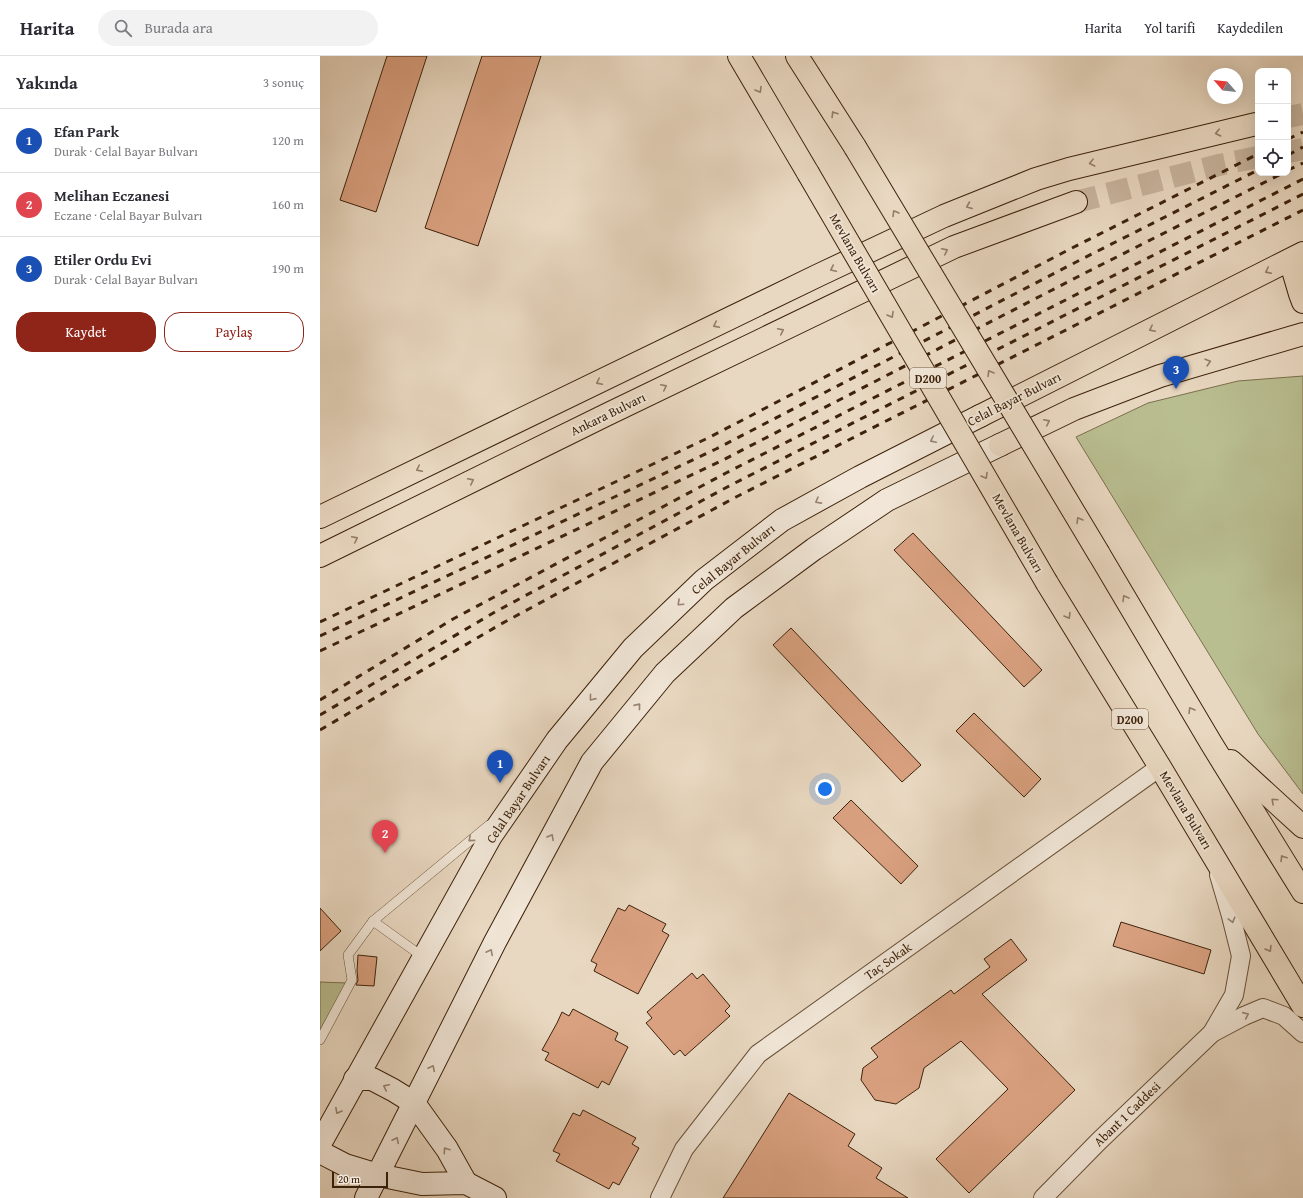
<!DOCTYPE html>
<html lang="tr">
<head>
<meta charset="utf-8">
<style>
  body { margin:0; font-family:"Gentium Book Plus",serif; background:#f2f2f3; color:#2b2b33 }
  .controls { position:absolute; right:12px; top:12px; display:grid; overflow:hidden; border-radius:8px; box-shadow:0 4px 16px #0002 }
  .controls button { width:36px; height:36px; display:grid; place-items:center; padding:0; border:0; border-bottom:1px solid #e1e1e2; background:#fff; color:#2b2b33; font:20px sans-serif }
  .compass { position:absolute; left:887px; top:12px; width:36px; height:36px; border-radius:50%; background:#fff; box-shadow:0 4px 16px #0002; rotate:298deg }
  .scale { position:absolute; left:12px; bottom:10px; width:56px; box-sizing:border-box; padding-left:4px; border:2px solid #3d220b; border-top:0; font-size:11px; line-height:14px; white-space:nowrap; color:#3d220b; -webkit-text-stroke:3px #f1e6d7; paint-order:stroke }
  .you { position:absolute; left:505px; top:733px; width:14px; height:14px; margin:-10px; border:3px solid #fff; border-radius:50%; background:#1a73e8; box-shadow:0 0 0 6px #1a73e833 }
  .badge { display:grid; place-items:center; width:26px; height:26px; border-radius:50%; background:#8f2418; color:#fff; font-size:13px; font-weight:700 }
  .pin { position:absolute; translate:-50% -33px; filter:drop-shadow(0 1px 2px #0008) }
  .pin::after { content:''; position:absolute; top:21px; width:14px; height:12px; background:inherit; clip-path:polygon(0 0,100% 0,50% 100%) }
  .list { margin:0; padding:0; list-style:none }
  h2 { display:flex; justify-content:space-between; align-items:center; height:52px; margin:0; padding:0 16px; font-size:17px }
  h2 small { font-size:13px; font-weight:400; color:#7c7c81 }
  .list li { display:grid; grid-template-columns:26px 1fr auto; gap:12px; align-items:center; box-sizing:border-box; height:64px; padding:0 16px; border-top:1px solid #e1e1e2 }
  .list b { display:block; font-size:15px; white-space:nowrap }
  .list p { margin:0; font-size:13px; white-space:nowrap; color:#7c7c81 }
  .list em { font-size:13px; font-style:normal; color:#7c7c81 }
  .actions { display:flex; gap:8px; padding:12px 16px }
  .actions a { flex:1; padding:9px 0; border:1px solid #8f2418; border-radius:16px; text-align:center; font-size:14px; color:#8f2418 }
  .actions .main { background:#8f2418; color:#fff }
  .icon { flex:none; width:22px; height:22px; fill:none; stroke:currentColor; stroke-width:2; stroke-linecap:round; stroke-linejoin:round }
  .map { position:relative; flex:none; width:983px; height:1142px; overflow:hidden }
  header { display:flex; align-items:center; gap:24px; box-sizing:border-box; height:56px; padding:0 20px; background:#fff; border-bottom:1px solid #e1e1e2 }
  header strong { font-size:19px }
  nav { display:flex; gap:22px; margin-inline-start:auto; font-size:14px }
  .search { width:280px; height:36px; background:#f2f2f3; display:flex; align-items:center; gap:10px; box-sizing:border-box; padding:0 14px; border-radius:22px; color:#7c7c81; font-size:15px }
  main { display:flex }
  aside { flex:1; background:#fff }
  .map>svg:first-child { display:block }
</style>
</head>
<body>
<header>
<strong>Harita</strong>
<div class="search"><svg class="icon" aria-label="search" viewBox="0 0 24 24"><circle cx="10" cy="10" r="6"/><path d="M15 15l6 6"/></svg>Burada ara</div>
<nav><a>Harita</a><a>Yol tarifi</a><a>Kaydedilen</a></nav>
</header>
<main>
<aside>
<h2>Yakında<small>3 sonuç</small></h2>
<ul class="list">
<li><span class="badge" style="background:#1a4fb4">1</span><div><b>Efan Park</b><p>Durak · Celal Bayar Bulvarı</p></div><em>120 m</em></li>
<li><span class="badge" style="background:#e0444e">2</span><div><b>Melihan Eczanesi</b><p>Eczane · Celal Bayar Bulvarı</p></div><em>160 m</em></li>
<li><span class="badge" style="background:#1a4fb4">3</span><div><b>Etiler Ordu Evi</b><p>Durak · Celal Bayar Bulvarı</p></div><em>190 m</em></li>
</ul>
<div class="actions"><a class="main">Kaydet</a><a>Paylaş</a></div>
</aside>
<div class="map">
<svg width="983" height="1142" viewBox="0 0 983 1142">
  <rect width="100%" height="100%" fill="#e9d8c1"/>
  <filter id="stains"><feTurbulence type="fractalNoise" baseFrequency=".005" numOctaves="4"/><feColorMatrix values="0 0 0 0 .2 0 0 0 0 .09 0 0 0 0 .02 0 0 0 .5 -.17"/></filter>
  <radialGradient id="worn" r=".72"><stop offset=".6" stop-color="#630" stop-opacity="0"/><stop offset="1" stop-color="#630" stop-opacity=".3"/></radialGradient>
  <g fill="#b9be91" stroke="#7b704e">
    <path d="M983,320V738L938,678L756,381L828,347L918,325Z"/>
    <path d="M0,926L27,927L0,976Z"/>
  </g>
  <g fill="#daa180" stroke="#3d220b">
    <path d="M67,0H107L56,156L20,144Z"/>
    <path d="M162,0H221L158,190L105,172Z"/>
    <path d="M593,477L722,614L704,631L574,494Z"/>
    <path d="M471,572L601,709L582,726L453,589Z"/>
    <path d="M654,657L721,723L704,741L636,675Z"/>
    <path d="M531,744L598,810L581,828L513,762Z"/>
    <path d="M309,849L346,868L342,875L349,879L318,938L274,915L277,908L271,905L298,852L305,855Z"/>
    <path d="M0,852L21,875L0,895Z"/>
    <path d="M801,866L891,894L884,918L793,890Z"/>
    <path d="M691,883L707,904L662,938L755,1034L649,1137L616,1103L688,1033L641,985L604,1012L599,1032L576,1048L555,1044L541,1024L543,1012L558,1001L551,992L631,934L634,938L670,911L664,903Z"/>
    <path d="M38,899L57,901L54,930L36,929L38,924L37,915Z"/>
    <path d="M372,917L377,923L383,918L399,937L410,950L405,955L410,960L365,1000L360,994L354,999L326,967L332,962L327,956Z"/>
    <path d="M253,953L298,977L295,984L308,991L289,1029L282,1025L278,1032L225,1004L229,997L222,994L237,967L242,956L249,960Z"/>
    <path d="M469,1037L535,1078L528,1090L562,1112L556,1122L588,1142H403Z"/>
    <path d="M263,1054L316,1082L312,1088L319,1092L299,1129L293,1126L289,1133L236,1105L240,1098L233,1095L253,1057L260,1060Z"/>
  </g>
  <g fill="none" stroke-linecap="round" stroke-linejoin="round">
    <g stroke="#c7b49d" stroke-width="22" stroke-dasharray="22 11" stroke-linecap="butt">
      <path d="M968,61L983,58"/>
      <path d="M968,96L983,93"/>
      <path d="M756,146L899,109L938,101"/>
    </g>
    <defs>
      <g id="lane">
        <path d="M53,865L103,901"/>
        <path d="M0,984L32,924L28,899L53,865L169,769"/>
      </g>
      <g id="street">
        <path d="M892,977L914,939L921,900L911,860L899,819"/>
        <path d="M340,1142L364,1093L438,998L840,711"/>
        <path d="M723,1142L779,1085L892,977L924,960L943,952L964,960L983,977"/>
      </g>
      <g id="secondary">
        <path d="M35,1023H52L73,1034L94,1047L127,1093L146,1127"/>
        <path d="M0,1088L171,780L237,684L313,592L384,524L462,464L540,421L660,360"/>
        <path d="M0,1096L25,1109L58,1119L102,1128L146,1127L175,1142"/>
        <path d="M46,1142L175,886L272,706L345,617L414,552L494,493L567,444L680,389"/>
      </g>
      <g id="primary">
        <path d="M660,360L983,197"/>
        <path d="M680,389L754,353L840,320L983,278"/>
        <path d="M0,461L499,219L624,160L716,123L749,113L936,68"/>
        <path d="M0,500L286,359L634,191L756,146"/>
      </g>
      <g id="highway">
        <path d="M419,0L488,117"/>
        <path d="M477,0L535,91"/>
        <path d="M970,204L980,238L983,246"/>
        <path d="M779,498L891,687L983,836"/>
        <path d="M727,527L840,711L983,950"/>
        <path d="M911,705L983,771"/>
      </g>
    </defs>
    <use href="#lane" stroke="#685038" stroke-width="10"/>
    <use href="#street" stroke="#685038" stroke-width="20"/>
    <use href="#secondary" stroke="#3d220b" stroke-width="24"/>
    <use href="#primary" stroke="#3d220b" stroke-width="24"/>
    <use href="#highway" stroke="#3d220b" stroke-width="24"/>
    <use href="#lane" stroke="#f1e6d7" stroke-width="9"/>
    <use href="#street" stroke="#f1e6d7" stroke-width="18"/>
    <use href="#secondary" stroke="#f1e6d7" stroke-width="22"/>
    <use href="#primary" stroke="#e9d8c1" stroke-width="22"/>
    <use href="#highway" stroke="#e9d8c1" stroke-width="22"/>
    <g stroke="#3d220b" stroke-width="3" stroke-dasharray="7 7" stroke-linecap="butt">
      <path d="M968,83L983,76"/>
      <path d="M968,99L983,91"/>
      <path d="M968,114L983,107"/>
      <path d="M0,566L390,381L752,192L938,98"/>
      <path d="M0,580L396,393L760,204L938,114"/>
      <path d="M0,595L401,405L767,216L963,117"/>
      <path d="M0,644L133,563L406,417L983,123"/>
      <path d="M0,659L175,556L411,429L983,138"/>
      <path d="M0,674L181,568L416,441L983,154"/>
    </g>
    <defs>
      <g id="highway-bridge">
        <path d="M535,91L779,498"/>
        <path d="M488,117L727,527"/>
      </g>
    </defs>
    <use href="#highway-bridge" stroke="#3d220b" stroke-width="24" stroke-linecap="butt"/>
    <use href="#highway-bridge" stroke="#e9d8c1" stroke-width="22"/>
  </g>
  <defs><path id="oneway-chevron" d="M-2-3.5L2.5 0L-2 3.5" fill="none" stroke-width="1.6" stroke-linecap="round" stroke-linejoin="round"/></defs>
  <g stroke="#937d66">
    <use href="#oneway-chevron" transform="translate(439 34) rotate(60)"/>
    <use href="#oneway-chevron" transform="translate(514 58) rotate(-122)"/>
    <use href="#oneway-chevron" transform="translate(898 77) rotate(167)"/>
    <use href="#oneway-chevron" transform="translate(772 107) rotate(166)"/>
    <use href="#oneway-chevron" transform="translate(649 150) rotate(158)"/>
    <use href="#oneway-chevron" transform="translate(575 157) rotate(-121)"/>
    <use href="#oneway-chevron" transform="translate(625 195) rotate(-26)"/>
    <use href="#oneway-chevron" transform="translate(513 213) rotate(155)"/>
    <use href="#oneway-chevron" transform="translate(948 215) rotate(153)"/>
    <use href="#oneway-chevron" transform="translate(571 259) rotate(60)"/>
    <use href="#oneway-chevron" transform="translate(396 269) rotate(154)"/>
    <use href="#oneway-chevron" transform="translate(832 273) rotate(153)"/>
    <use href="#oneway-chevron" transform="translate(461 275) rotate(-26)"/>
    <use href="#oneway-chevron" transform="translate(888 306) rotate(-16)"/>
    <use href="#oneway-chevron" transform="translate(670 317) rotate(-121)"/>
    <use href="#oneway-chevron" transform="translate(279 326) rotate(154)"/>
    <use href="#oneway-chevron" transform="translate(344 331) rotate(-26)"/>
    <use href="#oneway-chevron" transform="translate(727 366) rotate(-26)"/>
    <use href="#oneway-chevron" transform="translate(99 413) rotate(154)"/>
    <use href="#oneway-chevron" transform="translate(665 420) rotate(60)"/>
    <use href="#oneway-chevron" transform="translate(151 425) rotate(-26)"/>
    <use href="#oneway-chevron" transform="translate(759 464) rotate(-121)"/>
    <use href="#oneway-chevron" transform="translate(35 483) rotate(-26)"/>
    <use href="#oneway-chevron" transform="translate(805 542) rotate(-121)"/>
    <use href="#oneway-chevron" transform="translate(748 560) rotate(59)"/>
    <use href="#oneway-chevron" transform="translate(871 654) rotate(-121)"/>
    <use href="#oneway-chevron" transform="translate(954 745) rotate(-137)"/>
    <use href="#oneway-chevron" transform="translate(963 802) rotate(-122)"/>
    <use href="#oneway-chevron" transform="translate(949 893) rotate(59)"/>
  </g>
  <g stroke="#978471">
    <use href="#oneway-chevron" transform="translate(613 384) rotate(153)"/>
    <use href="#oneway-chevron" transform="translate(498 445) rotate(151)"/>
    <use href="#oneway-chevron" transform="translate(360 547) rotate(137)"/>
    <use href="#oneway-chevron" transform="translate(272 642) rotate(129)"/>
    <use href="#oneway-chevron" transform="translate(318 650) rotate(-51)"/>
    <use href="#oneway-chevron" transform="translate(231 781) rotate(-61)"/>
    <use href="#oneway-chevron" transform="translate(151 783) rotate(140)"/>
    <use href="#oneway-chevron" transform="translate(912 864) rotate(75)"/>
    <use href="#oneway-chevron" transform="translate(170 896) rotate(-63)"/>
    <use href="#oneway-chevron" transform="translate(926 959) rotate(-24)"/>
    <use href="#oneway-chevron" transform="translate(112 1012) rotate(-63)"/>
    <use href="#oneway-chevron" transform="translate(66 1031) rotate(-154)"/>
    <use href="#oneway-chevron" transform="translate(18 1055) rotate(119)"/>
    <use href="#oneway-chevron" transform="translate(76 1084) rotate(-63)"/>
    <use href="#oneway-chevron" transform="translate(126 1094) rotate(-124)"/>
  </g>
  <g text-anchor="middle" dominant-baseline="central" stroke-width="3.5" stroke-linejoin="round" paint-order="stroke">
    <g fill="#f1e6d7" stroke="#735d48" stroke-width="1">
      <rect x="590" y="312" width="36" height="20" rx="3"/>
      <rect x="792" y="653" width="36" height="20" rx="3"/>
    </g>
    <g font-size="12" font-weight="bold" fill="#3d220b">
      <text x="608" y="322">D200</text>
      <text x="810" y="663">D200</text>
    </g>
    <g font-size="13" fill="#3d220b" stroke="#f1e6d7">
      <text transform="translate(535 197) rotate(60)">Mevlana Bulvarı</text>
      <text transform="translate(694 343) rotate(-27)">Celal Bayar Bulvarı</text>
      <text transform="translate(288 358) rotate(-26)">Ankara Bulvarı</text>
      <text transform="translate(698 477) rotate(60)">Mevlana Bulvarı</text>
      <text transform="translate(413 503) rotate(-39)">Celal Bayar Bulvarı</text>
      <text transform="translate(198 743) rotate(-56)">Celal Bayar Bulvarı</text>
      <text transform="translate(866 754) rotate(59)">Mevlana Bulvarı</text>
      <text transform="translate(568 905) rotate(-35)">Taç Sokak</text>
      <text transform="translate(807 1058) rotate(-44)">Abant 1 Caddesi</text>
    </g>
  </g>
  <rect width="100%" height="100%" filter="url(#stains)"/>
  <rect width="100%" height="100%" fill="url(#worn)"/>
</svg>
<div class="controls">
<button>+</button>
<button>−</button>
<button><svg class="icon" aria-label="locate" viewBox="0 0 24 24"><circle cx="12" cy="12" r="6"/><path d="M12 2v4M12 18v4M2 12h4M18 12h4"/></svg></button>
</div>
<svg class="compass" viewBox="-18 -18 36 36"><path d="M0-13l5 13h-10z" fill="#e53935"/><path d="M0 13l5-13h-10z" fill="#7c7c81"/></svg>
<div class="scale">20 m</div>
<div class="you"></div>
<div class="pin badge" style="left:180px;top:727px;background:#1a4fb4">1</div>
<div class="pin badge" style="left:65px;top:797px;background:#e0444e">2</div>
<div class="pin badge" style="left:856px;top:333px;background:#1a4fb4">3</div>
</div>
</main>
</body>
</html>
